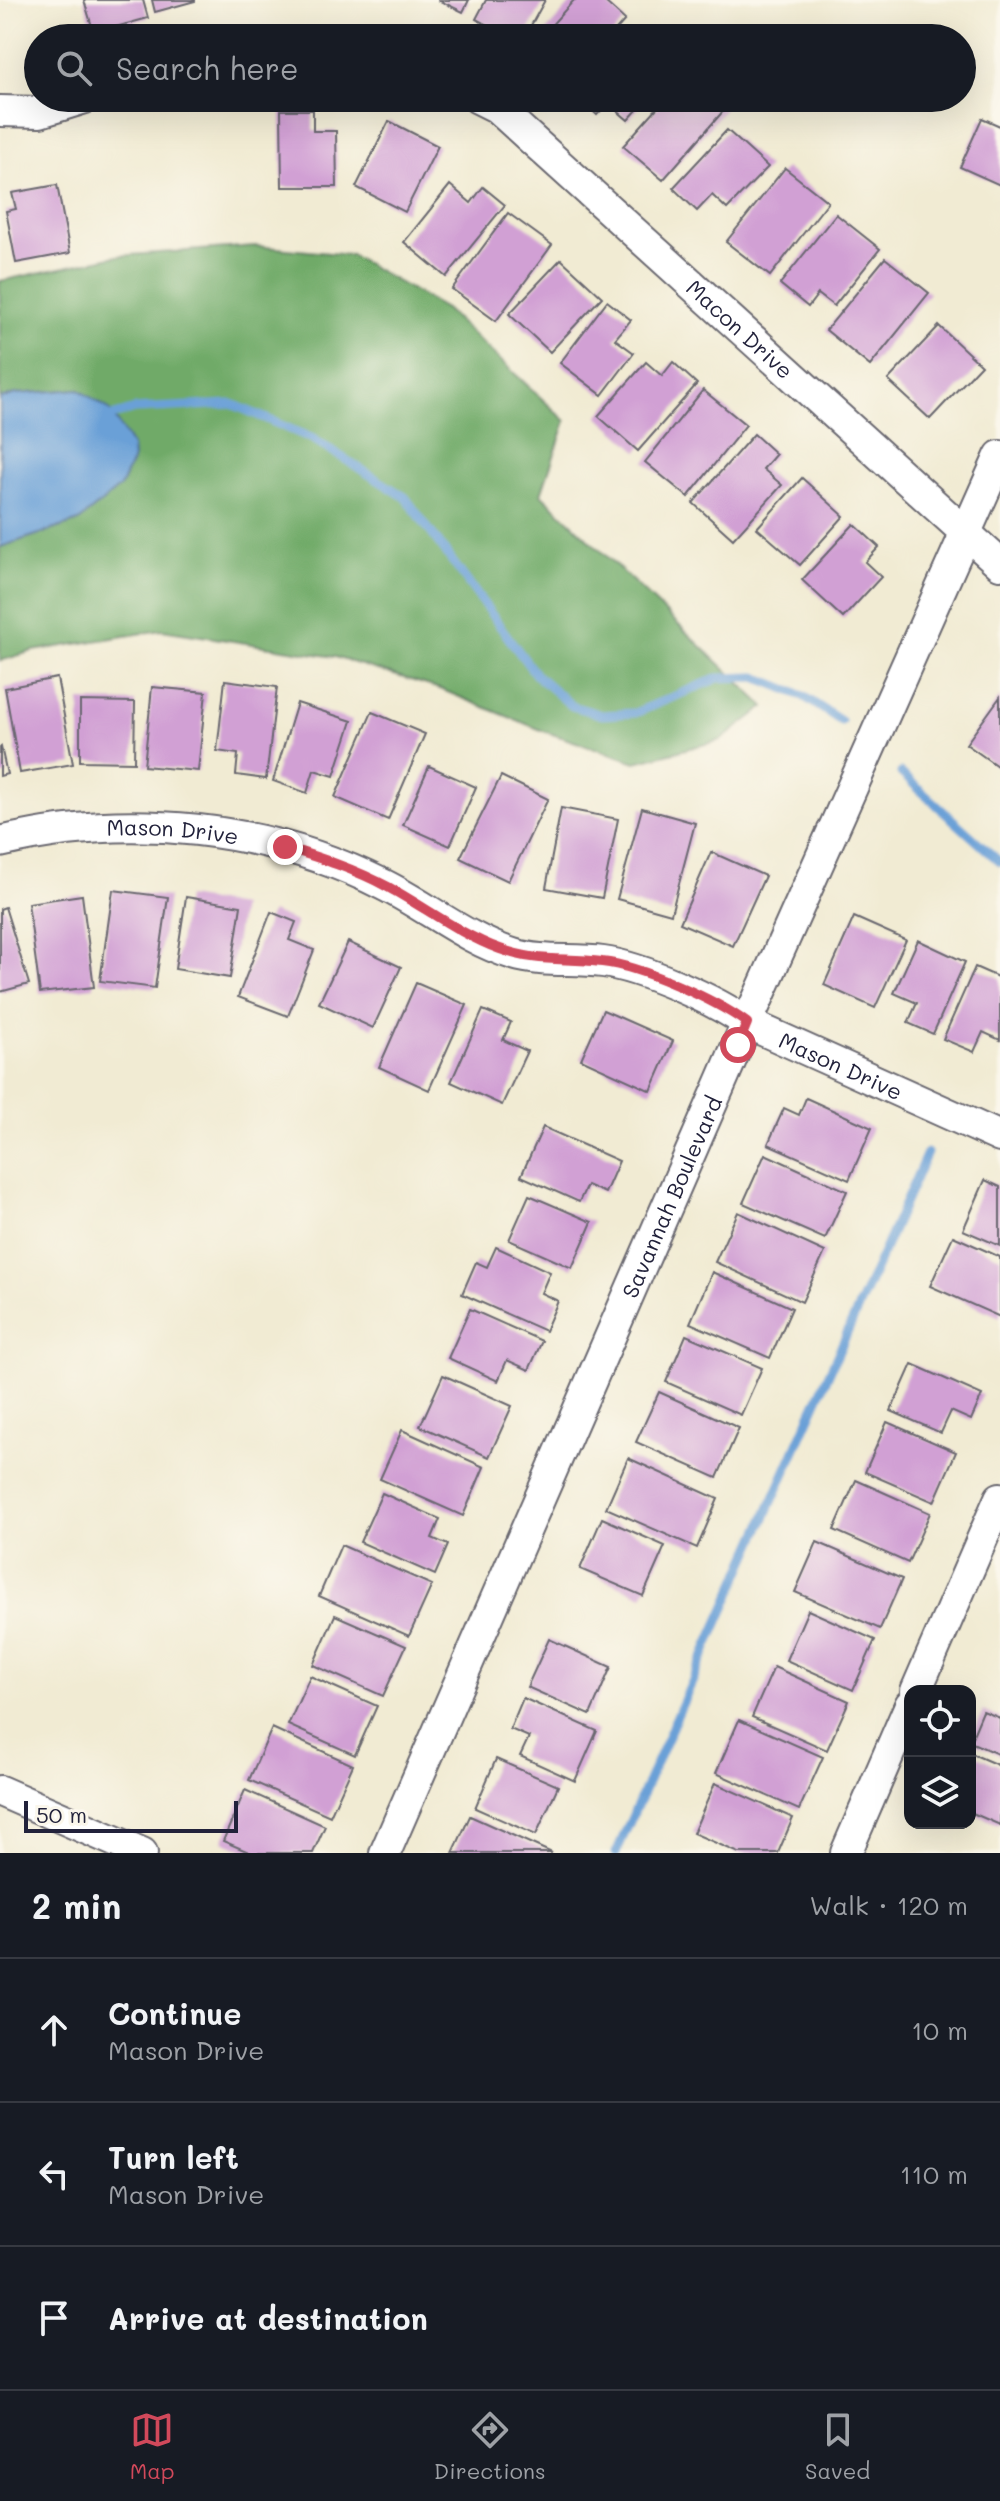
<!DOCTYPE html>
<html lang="en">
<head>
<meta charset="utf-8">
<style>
  body { margin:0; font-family:Mali,sans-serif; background:#242831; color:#f1f3f6 }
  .controls { position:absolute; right:24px; bottom:24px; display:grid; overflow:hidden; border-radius:16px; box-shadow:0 8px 32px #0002 }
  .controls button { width:72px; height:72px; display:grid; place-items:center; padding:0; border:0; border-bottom:2px solid #363941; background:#171b24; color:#f1f3f6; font:40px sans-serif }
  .scale { position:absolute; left:24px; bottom:20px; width:214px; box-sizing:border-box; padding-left:8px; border:4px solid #22223b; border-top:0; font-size:22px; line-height:28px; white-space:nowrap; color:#22223b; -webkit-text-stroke:6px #fbf7ec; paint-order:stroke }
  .stop { position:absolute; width:24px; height:24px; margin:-18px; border:6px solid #d1495b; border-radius:50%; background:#fff }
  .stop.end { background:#d1495b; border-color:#fff; box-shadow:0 2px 8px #0008 }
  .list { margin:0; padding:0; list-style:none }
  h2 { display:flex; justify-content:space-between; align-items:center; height:104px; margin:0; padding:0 32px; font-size:34px }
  h2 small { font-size:26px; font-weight:400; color:#9ea1a6 }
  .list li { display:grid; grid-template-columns:52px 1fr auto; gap:24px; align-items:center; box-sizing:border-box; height:144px; padding:0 32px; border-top:2px solid #363941 }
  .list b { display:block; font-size:30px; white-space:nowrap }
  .list p { margin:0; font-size:26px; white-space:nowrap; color:#9ea1a6 }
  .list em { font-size:26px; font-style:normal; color:#9ea1a6 }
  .icon { flex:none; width:44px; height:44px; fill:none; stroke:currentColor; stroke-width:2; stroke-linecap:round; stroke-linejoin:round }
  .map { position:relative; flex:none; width:1000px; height:1853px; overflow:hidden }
  .search { position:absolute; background:#171b24; box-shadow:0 8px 32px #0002; left:24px; right:24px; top:24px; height:88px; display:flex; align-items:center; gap:20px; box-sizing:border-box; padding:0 28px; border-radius:44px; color:#9ea1a6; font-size:30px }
  .sheet { height:536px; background:#171b24 }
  nav { display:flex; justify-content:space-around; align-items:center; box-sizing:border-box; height:112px; border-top:2px solid #363941; background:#171b24; font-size:22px; color:#9ea1a6 }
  nav a { display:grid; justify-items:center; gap:4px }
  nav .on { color:#d1495b }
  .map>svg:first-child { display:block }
</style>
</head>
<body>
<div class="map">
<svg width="1000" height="1853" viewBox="0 0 1000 1853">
  <rect width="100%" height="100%" fill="#fbf7ec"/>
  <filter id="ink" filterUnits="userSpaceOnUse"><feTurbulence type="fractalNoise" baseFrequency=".0125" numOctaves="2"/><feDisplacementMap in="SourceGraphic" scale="16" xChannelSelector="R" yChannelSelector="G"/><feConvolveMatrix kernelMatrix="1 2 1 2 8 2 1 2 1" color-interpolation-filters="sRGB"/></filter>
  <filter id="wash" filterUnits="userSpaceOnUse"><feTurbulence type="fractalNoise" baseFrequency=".006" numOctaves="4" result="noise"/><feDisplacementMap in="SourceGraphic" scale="32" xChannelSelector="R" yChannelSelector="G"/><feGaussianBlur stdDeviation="1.8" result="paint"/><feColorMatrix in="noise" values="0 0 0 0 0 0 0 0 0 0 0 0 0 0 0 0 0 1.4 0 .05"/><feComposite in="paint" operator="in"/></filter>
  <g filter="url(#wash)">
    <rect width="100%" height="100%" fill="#f1ebd3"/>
    <path fill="#6faa68" stroke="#486652" stroke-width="2" d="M255,246L351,255L445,309L566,421L541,494L765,707L721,740L636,762L546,732L440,689L335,657L162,630L33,651L0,661V547L79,521V389L16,394L0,399V281L116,256Z"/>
    <path fill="#6aa0d7" stroke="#466189" stroke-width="2" d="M78,389L109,409L132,446L133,459L120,487L79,521L0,547V399L16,394Z"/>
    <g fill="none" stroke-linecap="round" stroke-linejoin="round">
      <g stroke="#6aa0d7" stroke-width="9">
        <path d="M103,419L135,409L232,404L313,439L405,497L536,675L572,706L602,715L635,713L718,678L756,677L803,696L841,721"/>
        <path d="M901,773L1000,862"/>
        <path d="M616,1853L927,1153"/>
      </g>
    </g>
    <g id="blocks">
      <g fill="#d1a0d4">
        <path d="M84,0H143L148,18L94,33Z"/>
        <path d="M152,0H195V1L155,12Z"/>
        <path d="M438,0H469L463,12Z"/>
        <path d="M486,0H545L524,38H511L476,19Z"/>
        <path d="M574,0H603L625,20L609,38H540Z"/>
        <path d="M579,98H648L628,120L608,103L597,115Z"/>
        <path d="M666,98H712L725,109L663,180L623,146Z"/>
        <path d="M281,110H313V131H336L337,187H282Z"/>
        <path d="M982,118L1000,126V185L960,167Z"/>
        <path d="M389,121L438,146L405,212L356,187Z"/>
        <path d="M727,130L768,167L727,209L712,195L697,211L673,188Z"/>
        <path d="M785,168L828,202L770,276L726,242Z"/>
        <path d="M57,185L70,253L16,263L6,211L16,209L12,193Z"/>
        <path d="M450,185L471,203L483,187L505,205L446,277L404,242Z"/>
        <path d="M508,213L552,245L496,321L452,289Z"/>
        <path d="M836,214L880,249L834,306L818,294L808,307L780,284Z"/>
        <path d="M885,258L929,293L870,366L826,330Z"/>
        <path d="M561,259L602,297L550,352L509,314Z"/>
        <path d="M607,301L631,320L615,339L634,353L602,395L560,363Z"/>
        <path d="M939,326L981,365L930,419L888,380Z"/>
        <path d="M646,362L662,376L673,362L697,384L638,451L598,416Z"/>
        <path d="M703,390L746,425L688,497L645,462Z"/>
        <path d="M754,434L776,454L763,469L782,485L733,539L693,503Z"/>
        <path d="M802,478L844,516L800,565L757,528Z"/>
        <path d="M854,524L879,547L865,562L881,577L843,618L802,580Z"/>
        <path d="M57,678L73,764L20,773L5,688Z"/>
        <path d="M225,680L277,687L266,779L236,775L238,754L217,751Z"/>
        <path d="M152,687L206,692L198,771L144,766Z"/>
        <path d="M1000,697V768L966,744Z"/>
        <path d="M80,701L135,702L134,762L80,761Z"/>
        <path d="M297,703L352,721L334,776L314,770L307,793L273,781Z"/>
        <path d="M372,712L425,734L388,820L335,797Z"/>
        <path d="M1,747L7,774L0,776V748Z"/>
        <path d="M429,766L476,787L450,846L403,825Z"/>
        <path d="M501,776L548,799L508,881L460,858Z"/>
        <path d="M561,808L618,819L602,898L546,888Z"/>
        <path d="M642,808L695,823L671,914L617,899Z"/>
        <path d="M711,852L765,876L733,946L680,923Z"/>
        <path d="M113,890L168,897L155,988L100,981Z"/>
        <path d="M82,895L94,987L40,993L28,903Z"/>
        <path d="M186,897L241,906L230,978L175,969Z"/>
        <path d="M5,907L29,984L0,992V909Z"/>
        <path d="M271,912L296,922L289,940L314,950L288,1016L238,997Z"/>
        <path d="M854,917L906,940L875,1008L824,985Z"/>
        <path d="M918,940L965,962L933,1034L908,1023L917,1003L894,993Z"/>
        <path d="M348,942L401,967L373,1028L319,1003Z"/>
        <path d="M975,967L1000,978V1040L983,1032L974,1052L943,1039Z"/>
        <path d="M416,983L467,1005L429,1090L379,1067Z"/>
        <path d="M483,1010L511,1022L503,1040L527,1051L502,1105L451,1082Z"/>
        <path d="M603,1010L673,1041L651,1091L581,1059Z"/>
        <path d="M806,1098L872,1128L849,1180L768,1144L784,1108L799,1115Z"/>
        <path d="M543,1127L619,1161L605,1193L587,1185L579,1202L521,1176Z"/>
        <path d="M765,1154L847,1191L825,1239L743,1203Z"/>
        <path d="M985,1180L1000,1187V1246L963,1230Z"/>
        <path d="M529,1195L592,1222L572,1268L509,1240Z"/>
        <path d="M738,1212L825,1252L802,1302L715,1262Z"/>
        <path d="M953,1236L1000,1257V1317L930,1286Z"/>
        <path d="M496,1247L550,1272L541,1293L558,1301L545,1331L462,1294L476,1262L487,1267Z"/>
        <path d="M712,1272L792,1308L770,1358L690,1323Z"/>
        <path d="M470,1309L542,1341L529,1370L507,1360L498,1381L448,1358Z"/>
        <path d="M686,1335L762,1368L741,1415L666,1382Z"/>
        <path d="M912,1364L982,1395L971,1420L951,1411L941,1433L891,1411Z"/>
        <path d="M443,1375L512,1406L489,1457L420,1426Z"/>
        <path d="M659,1392L739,1428L717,1478L636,1442Z"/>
        <path d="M887,1422L956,1452L934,1502L865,1472Z"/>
        <path d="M402,1430L484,1467L463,1516L380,1479Z"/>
        <path d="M628,1458L718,1499L697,1548L606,1508Z"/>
        <path d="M856,1480L930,1513L908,1563L834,1530Z"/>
        <path d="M382,1493L440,1519L432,1538L448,1545L435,1575L360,1542Z"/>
        <path d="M602,1518L665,1546L643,1596L580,1569Z"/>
        <path d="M817,1542L902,1579L880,1629L795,1592Z"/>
        <path d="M341,1545L432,1585L409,1636L319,1596Z"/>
        <path d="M808,1610L875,1640L853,1690L786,1660Z"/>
        <path d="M335,1615L406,1646L383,1696L313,1665Z"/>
        <path d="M549,1639L611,1667L590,1715L527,1687Z"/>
        <path d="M774,1667L849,1701L827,1750L752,1717Z"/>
        <path d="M310,1676L377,1706L355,1755L288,1725Z"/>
        <path d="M523,1698L597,1731L575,1781L520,1756L529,1737L510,1729Z"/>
        <path d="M983,1711L1000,1718V1755L970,1742Z"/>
        <path d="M739,1720L823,1757L799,1810L716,1773Z"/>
        <path d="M272,1728L353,1765L330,1816L249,1780Z"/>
        <path d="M970,1753L1000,1766V1825L970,1812Z"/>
        <path d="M496,1759L558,1786L536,1835L475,1808Z"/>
        <path d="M715,1783L793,1818L778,1853H739L693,1833Z"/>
        <path d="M245,1790L325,1826L313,1853H251L223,1841Z"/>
        <path d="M470,1816L552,1853H453Z"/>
      </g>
    </g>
  </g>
  <g filter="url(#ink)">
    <use href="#blocks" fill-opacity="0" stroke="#6a6870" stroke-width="2"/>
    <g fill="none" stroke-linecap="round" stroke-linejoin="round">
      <defs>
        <g id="minor">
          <path id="s1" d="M478,98L496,107L1000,564"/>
          <path d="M0,111L40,112L85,98"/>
          <path id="s2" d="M0,842C128,811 267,826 384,885C428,907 465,939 513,954C543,963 572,958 603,962C641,967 716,1000 747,1023L1000,1137"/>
          <path d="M916,1691L1000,1498"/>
          <path d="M0,1791L142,1853"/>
          <path id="s3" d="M385,1853L747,1023L1000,456"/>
          <path d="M846,1853L910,1705"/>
        </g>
      </defs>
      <use href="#minor" stroke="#6a6870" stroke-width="34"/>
      <use href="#minor" stroke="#fff" stroke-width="30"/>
    </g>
  </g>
  <g fill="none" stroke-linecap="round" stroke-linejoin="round" filter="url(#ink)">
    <path stroke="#d1495b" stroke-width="10" d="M285,847C320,858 355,869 388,887C425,907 459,934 500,949C538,963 564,957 602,962C641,966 716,1000 747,1023L738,1045"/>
  </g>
  <g text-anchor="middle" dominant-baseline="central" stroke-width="7" stroke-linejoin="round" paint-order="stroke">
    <g font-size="22" fill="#22223b" stroke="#fbf7ec">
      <text stroke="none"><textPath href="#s1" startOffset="350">Macon Drive</textPath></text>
      <text stroke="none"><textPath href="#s2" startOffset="174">Mason Drive</textPath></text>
      <text stroke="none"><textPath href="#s2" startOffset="892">Mason Drive</textPath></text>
      <text stroke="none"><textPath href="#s3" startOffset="716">Savannah Boulevard</textPath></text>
    </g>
  </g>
</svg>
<div class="controls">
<button><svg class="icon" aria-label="locate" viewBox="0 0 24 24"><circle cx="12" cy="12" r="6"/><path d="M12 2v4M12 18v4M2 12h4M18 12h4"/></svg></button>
<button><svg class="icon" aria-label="layers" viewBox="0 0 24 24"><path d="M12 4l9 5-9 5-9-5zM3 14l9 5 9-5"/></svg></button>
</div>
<div class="scale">50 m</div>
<div class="stop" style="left:738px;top:1045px"></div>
<div class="stop end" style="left:285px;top:847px"></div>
<div class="search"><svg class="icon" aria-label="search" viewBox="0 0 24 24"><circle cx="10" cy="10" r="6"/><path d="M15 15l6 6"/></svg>Search here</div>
</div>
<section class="sheet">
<h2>2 min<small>Walk · 120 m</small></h2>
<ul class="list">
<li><svg class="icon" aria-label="ahead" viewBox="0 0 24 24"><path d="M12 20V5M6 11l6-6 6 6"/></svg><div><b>Continue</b><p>Mason Drive</p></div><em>10 m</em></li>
<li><svg class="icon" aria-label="left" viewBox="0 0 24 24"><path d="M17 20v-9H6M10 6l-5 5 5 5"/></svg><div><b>Turn left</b><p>Mason Drive</p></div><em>110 m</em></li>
<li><svg class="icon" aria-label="arrive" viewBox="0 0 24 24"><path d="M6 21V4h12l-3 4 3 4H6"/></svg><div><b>Arrive at destination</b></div></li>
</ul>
</section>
<nav>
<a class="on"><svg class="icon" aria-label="map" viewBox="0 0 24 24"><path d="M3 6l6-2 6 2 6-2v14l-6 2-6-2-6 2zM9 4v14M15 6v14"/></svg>Map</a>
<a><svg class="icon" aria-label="directions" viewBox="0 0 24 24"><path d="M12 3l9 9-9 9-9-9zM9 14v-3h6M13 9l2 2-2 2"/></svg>Directions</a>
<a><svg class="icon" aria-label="saved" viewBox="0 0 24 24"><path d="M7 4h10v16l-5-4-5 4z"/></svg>Saved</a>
</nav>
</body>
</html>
